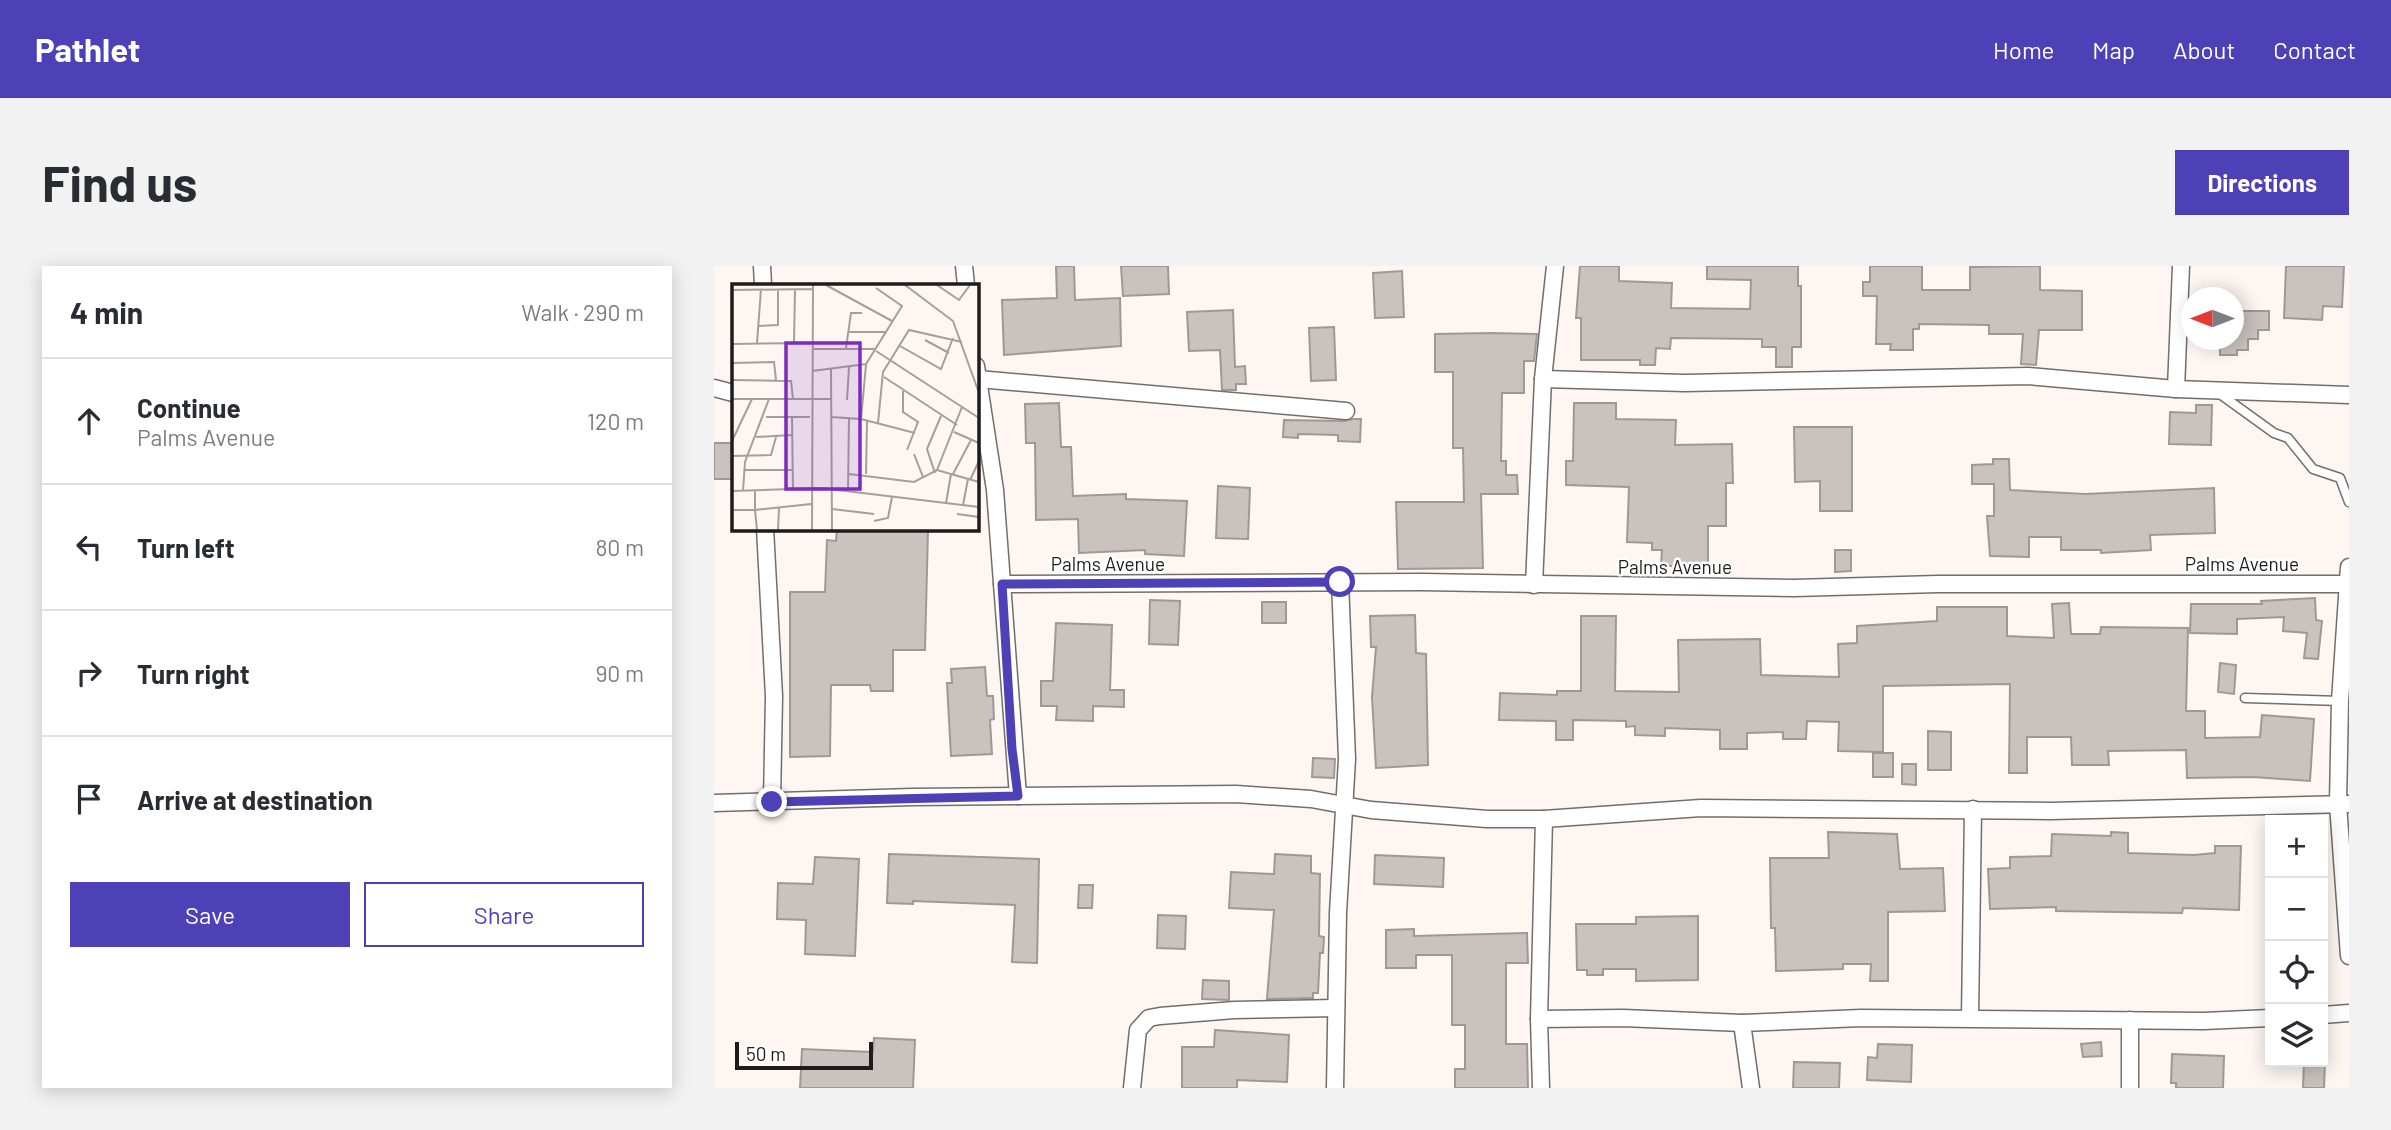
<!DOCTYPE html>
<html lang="en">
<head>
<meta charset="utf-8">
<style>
  body { margin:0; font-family:Barlow,sans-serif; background:#f2f2f3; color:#2b2b33 }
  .controls { position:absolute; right:21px; bottom:21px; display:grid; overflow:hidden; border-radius:0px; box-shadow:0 4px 18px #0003 }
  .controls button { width:63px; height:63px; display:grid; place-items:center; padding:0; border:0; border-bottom:2px solid #e1e1e2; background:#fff; color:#2b2b33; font:35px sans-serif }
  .compass { position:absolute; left:1467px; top:21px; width:63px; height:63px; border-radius:50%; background:#fff; box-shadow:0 4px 18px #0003; rotate:270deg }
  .scale { position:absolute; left:21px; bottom:18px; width:138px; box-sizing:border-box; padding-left:7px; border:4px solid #1e1c1b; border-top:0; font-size:19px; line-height:24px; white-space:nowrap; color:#1e1c1b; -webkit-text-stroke:5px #fff; paint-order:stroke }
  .stop { position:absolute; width:21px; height:21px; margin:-16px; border:5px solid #4e41b8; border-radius:50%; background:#fff }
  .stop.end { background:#4e41b8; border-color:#fff; box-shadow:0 2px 7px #0008 }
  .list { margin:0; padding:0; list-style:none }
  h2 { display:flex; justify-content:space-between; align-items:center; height:91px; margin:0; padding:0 28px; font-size:30px }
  h2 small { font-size:23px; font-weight:400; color:#7c7c81 }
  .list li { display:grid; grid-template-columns:46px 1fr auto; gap:21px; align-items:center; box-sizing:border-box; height:126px; padding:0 28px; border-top:2px solid #e1e1e2 }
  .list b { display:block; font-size:26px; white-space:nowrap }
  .list p { margin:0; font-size:23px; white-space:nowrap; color:#7c7c81 }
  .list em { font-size:23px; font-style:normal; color:#7c7c81 }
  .actions { display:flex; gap:14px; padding:21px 28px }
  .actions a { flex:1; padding:16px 0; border:2px solid #4e41b8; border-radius:0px; text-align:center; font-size:24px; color:#4e41b8 }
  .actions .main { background:#4e41b8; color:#fff }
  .icon { flex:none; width:38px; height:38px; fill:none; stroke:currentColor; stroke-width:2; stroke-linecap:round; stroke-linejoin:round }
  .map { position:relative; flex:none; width:1635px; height:822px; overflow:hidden; border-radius:0px }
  header { display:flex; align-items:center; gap:42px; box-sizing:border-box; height:98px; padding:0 35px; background:#4e41b8; color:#fff }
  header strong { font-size:33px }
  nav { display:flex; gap:38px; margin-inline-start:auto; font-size:24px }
  .intro { display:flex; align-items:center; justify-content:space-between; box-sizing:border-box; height:168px; padding:0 42px }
  h1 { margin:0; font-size:49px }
  .button { padding:18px 32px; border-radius:0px; background:#4e41b8; color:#fff; font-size:24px; font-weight:700 }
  main { display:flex; gap:42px; padding:0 42px }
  aside { flex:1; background:#fff; border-radius:0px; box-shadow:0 4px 18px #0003 }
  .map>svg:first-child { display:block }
</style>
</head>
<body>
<header>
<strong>Pathlet</strong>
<nav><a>Home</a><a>Map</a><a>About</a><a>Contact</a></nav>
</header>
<div class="intro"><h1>Find us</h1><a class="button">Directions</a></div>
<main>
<aside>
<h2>4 min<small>Walk · 290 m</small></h2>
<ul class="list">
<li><svg class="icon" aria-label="ahead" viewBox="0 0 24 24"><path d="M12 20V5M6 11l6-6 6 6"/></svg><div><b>Continue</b><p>Palms Avenue</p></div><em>120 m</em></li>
<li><svg class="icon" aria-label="left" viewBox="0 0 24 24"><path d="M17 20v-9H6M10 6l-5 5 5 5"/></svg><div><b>Turn left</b></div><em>80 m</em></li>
<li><svg class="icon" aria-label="right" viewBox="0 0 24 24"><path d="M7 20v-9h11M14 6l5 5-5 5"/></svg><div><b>Turn right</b></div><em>90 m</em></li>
<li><svg class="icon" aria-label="arrive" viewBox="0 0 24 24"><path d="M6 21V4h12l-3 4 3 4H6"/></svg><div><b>Arrive at destination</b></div></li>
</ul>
<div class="actions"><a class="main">Save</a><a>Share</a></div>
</aside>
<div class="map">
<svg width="1635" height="822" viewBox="0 0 1635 822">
  <rect width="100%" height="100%" fill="#fdf6f2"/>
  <g fill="#cac2bf" stroke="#a09896" stroke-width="2">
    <path d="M342,0H360L361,34L406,32L407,80L290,89L288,34L343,32Z"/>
    <path d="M407,0H454L455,28L409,30Z"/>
    <path d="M866,0H905V15L958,17L957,42L1036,43L1037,14L993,13V0H1084V20H1087V81H1078V101H1062V81H1048V73L957,72L956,83L942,82L941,99H926V94H867V52H862Z"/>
    <path d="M1156,0H1208V24H1256V1L1326,0V24L1368,25V64H1325L1322,99L1307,98L1309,68H1275V59L1205,58V63H1199V84H1176L1177,78H1162L1163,30H1149V16H1156Z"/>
    <path d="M1572,0H1630L1628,41L1609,40L1608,54L1570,52Z"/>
    <path d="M688,5L690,51L661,52L659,7Z"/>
    <path d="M519,44L521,101L531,100L532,118H522V124H508L506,84L475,85L473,46Z"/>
    <path d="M1520,45H1555V64H1544V73H1534V84H1523V89H1506V74H1520Z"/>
    <path d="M620,61L622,114L597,115L595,62Z"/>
    <path d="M778,67L823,68L820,95H810V127H788L787,195H792V209H803L804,228H767L769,302L684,303L682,236H750L749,182H739V106H721V68Z"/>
    <path d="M345,137L347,181H357L359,230L412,228V233L473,235L470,290L431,288V284L365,287L364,253L322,254L321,177H312L311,138Z"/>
    <path d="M860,137H902V153L962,154L961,179L1018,178L1019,217H1012V260H994V304H966V300H947L948,284H938V277L913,276L915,221L852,219V195H859Z"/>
    <path d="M1482,139H1498L1497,179L1455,178L1456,146L1482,147Z"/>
    <path d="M639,153H647L646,176L624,175V169L584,168V172L569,171L570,154L631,155Z"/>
    <path d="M1080,161H1138V245H1106V215L1081,216Z"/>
    <rect x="0" y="177" width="19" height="36"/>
    <path d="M1279,193H1295L1296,224L1371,228L1500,222L1501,267L1436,269L1437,284L1387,287V284H1347V271H1315V291L1276,290L1273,250H1280V218H1258V199L1279,198Z"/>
    <path d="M504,220L536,222L534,273L502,272Z"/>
    <path d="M123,262L214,264L211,384H179V425H157L156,419H117L116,490L76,491V326H111L113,274L122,275Z"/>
    <path d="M1121,284H1137V305L1121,306Z"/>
    <path d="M1601,332L1602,354L1608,355L1604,393L1590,392L1593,367L1569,365L1570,351L1523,353V368L1476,367L1477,338H1548L1547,335Z"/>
    <path d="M436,334L466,335L464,379L435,378Z"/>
    <rect x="548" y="336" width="24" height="21"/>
    <path d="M1355,337L1357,368H1386L1387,361L1474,362L1472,445H1491V472L1546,471L1548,449L1600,453L1596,515L1539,511L1473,512L1472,484L1394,485L1395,499H1358L1357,471H1313V507H1295L1296,418L1169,420V486L1124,485L1125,456L1093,455L1092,473H1069V466L1033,467V483H1006V464L951,462V470L921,469V460L912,461V455L859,454V474H842V455L785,454L786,427L843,429V425H867V350H902L901,425L965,426L964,374L1046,373L1047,409L1125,411L1124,378L1143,377V360L1223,355V341H1293V370L1340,372L1338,338Z"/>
    <path d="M701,349L702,387L712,388L714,499L662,502L658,431L662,381H657L656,350Z"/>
    <path d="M342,357L398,359L396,424H410V441L379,440V455L342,454L343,440H327V415H339Z"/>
    <path d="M1506,397L1522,399L1520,428L1504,426Z"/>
    <path d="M271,401L273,430H279L280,453L276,454L278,488L237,490L233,417H238L237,403Z"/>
    <path d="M1214,465L1237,466V504H1214Z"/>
    <rect x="1159" y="487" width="20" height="24"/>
    <path d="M599,492L621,493L620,512L598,511Z"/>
    <path d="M1188,498H1202V519L1188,518Z"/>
    <path d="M1114,566L1183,568L1186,603L1229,602L1231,645L1174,646V715H1156L1157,698H1129V703L1062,705L1061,662H1057L1056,592H1115Z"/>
    <path d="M1397,566L1414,567V587L1480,589L1501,587V580H1527L1525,644L1469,642L1468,647L1342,645V641L1276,643L1274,603L1296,602V591L1337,590L1338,568L1397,570Z"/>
    <path d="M175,588L325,593L323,697L298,696L301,639L199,635V638L173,637Z"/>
    <path d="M561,588L597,590V607L606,608L605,670L610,671L609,687H606L604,727H599V732L553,733L560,644L515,642L517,606L560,608Z"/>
    <path d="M661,589L730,592L729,621L660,618Z"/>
    <path d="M101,591L145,593L141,690L91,688L92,654L63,653L64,617L99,618Z"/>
    <path d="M365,619H379L378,642H364Z"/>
    <path d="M444,649L472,650L471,683L443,682Z"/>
    <path d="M984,650V714L922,715V703H889V709H873V704H863L862,658H922V651Z"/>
    <path d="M700,663V670L813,667L814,697H792V778H813L814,822H741V803H751V759H738V689H702V702H672V664Z"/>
    <path d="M489,714L515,715V734L488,733Z"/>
    <path d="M501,764L575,769L573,816L523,814V822H468V781H500Z"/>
    <path d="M160,772L201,774L199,822H86L88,783L159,786Z"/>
    <path d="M1387,776L1388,790L1369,791L1367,778Z"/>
    <path d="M1164,778L1198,779L1197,816L1153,814L1154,791L1163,792Z"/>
    <path d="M1458,788L1510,790L1509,822H1462V817H1457Z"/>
    <path d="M1080,796L1126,797L1125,822H1079Z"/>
    <path d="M1590,796H1611L1610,822H1589Z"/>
  </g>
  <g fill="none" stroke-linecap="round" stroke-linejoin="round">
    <defs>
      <g id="service">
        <path d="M1506,128L1560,167L1574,172L1599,203L1626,212L1635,236"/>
        <path d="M1531,432L1626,435"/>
      </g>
      <g id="minor">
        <path d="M48,0L49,19"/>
        <path d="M250,0L252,19"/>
        <path d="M262,100L281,224L304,530"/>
        <path d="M264,113L632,145"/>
        <path d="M829,113L971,117L1314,110L1462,123L1635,129"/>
        <path d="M0,122L19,127"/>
        <path d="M1462,123L1467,0"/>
        <path d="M51,262L60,430L58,536"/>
        <path d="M1635,301L1626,435L1624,538L1635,690"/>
        <path d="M288,318L708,316L1080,322L1224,318H1635"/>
        <path d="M820,319L829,113L841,0"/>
        <path d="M0,537L198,531L522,528L597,533L657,544L773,553H830L987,542L1336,545L1635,538"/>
        <path d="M1609,749L1635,747"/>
        <path d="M1256,752L1259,543"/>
        <path d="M825,753L909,752L1028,757L1147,752L1490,755L1556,752"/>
        <path d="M1416,754V822"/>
        <path d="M1028,757L1037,822"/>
        <path d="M418,822L424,764L435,752L446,750L520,744L622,742"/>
        <path d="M621,822L624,647L633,493L626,315"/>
        <path d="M827,822L825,753L830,553"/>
      </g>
    </defs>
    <use href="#service" stroke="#746e6a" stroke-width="11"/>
    <use href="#minor" stroke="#746e6a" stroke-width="19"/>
    <use href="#service" stroke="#fff" stroke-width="8"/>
    <use href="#minor" stroke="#fff" stroke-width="16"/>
  </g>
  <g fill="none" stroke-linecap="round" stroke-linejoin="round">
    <path stroke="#4e41b8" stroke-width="9" d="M58,536L304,530L298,483L288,318L626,316"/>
  </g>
  <g text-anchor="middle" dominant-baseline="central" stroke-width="5" stroke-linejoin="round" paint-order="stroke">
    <g font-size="19" fill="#1e1c1b" stroke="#fff">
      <text x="394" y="297">Palms Avenue</text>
      <text x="1528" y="297">Palms Avenue</text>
      <text x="961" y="300">Palms Avenue</text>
    </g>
  </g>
  <g transform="translate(18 18)">
    <rect width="247" height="247" fill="#fdf6f2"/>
    <path fill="none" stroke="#a49f9c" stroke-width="2" d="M94,1L160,37M173,1L221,37L247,109M205,1L227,16L238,1M0,6L81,5M26,42L46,41V6M117,48H155M193,56L217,69M25,59L29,5M62,59L63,6M0,60L79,59M168,62L209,85L221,54M114,64L119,29H130M80,65H144M144,67L247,134M0,79L42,78L44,96M99,85L100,246M80,87L134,80L170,22L144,4M152,93L225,141M0,96L59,97L61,115M171,107V128L186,138L175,166M0,115H99M115,116L117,83M34,133H78M60,133L61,206M99,133L129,135L183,149M129,135L134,81M146,139L151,88L177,46L230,58M222,148L247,159M24,153L60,151M0,157L20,115M182,170L191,193M0,172L39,171L44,153M12,186H60M205,186L230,123M203,189L195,165L209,132M117,190L182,198L205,186L247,198M134,190L135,136M221,190L239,156M238,196L247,177M0,207L89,204L247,223M11,207L13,178L37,115M116,207L117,133M214,219L219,190M231,221L236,195M100,225L142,230M0,226H23V207M225,230L247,233M142,237L156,234L160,213M25,246L23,226L79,220M46,246L47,224M80,246L81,1"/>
    <path fill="#7b2cbf" fill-opacity="0.15" stroke="#7b2cbf" stroke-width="3.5" d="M54,59H128V205H54Z"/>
    <rect width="247" height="247" fill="none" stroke="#1e1c1b" stroke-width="3.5"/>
  </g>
</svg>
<div class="controls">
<button>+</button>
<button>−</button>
<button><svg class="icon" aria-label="locate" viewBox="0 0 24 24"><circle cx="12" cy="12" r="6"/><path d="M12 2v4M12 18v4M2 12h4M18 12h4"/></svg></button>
<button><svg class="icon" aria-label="layers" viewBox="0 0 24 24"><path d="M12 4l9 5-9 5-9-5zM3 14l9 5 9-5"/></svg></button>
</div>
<svg class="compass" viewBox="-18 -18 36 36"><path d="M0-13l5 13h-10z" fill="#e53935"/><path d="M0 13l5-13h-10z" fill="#7c7c81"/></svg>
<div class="scale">50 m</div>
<div class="stop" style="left:626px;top:316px"></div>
<div class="stop end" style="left:58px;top:536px"></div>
</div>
</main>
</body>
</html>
